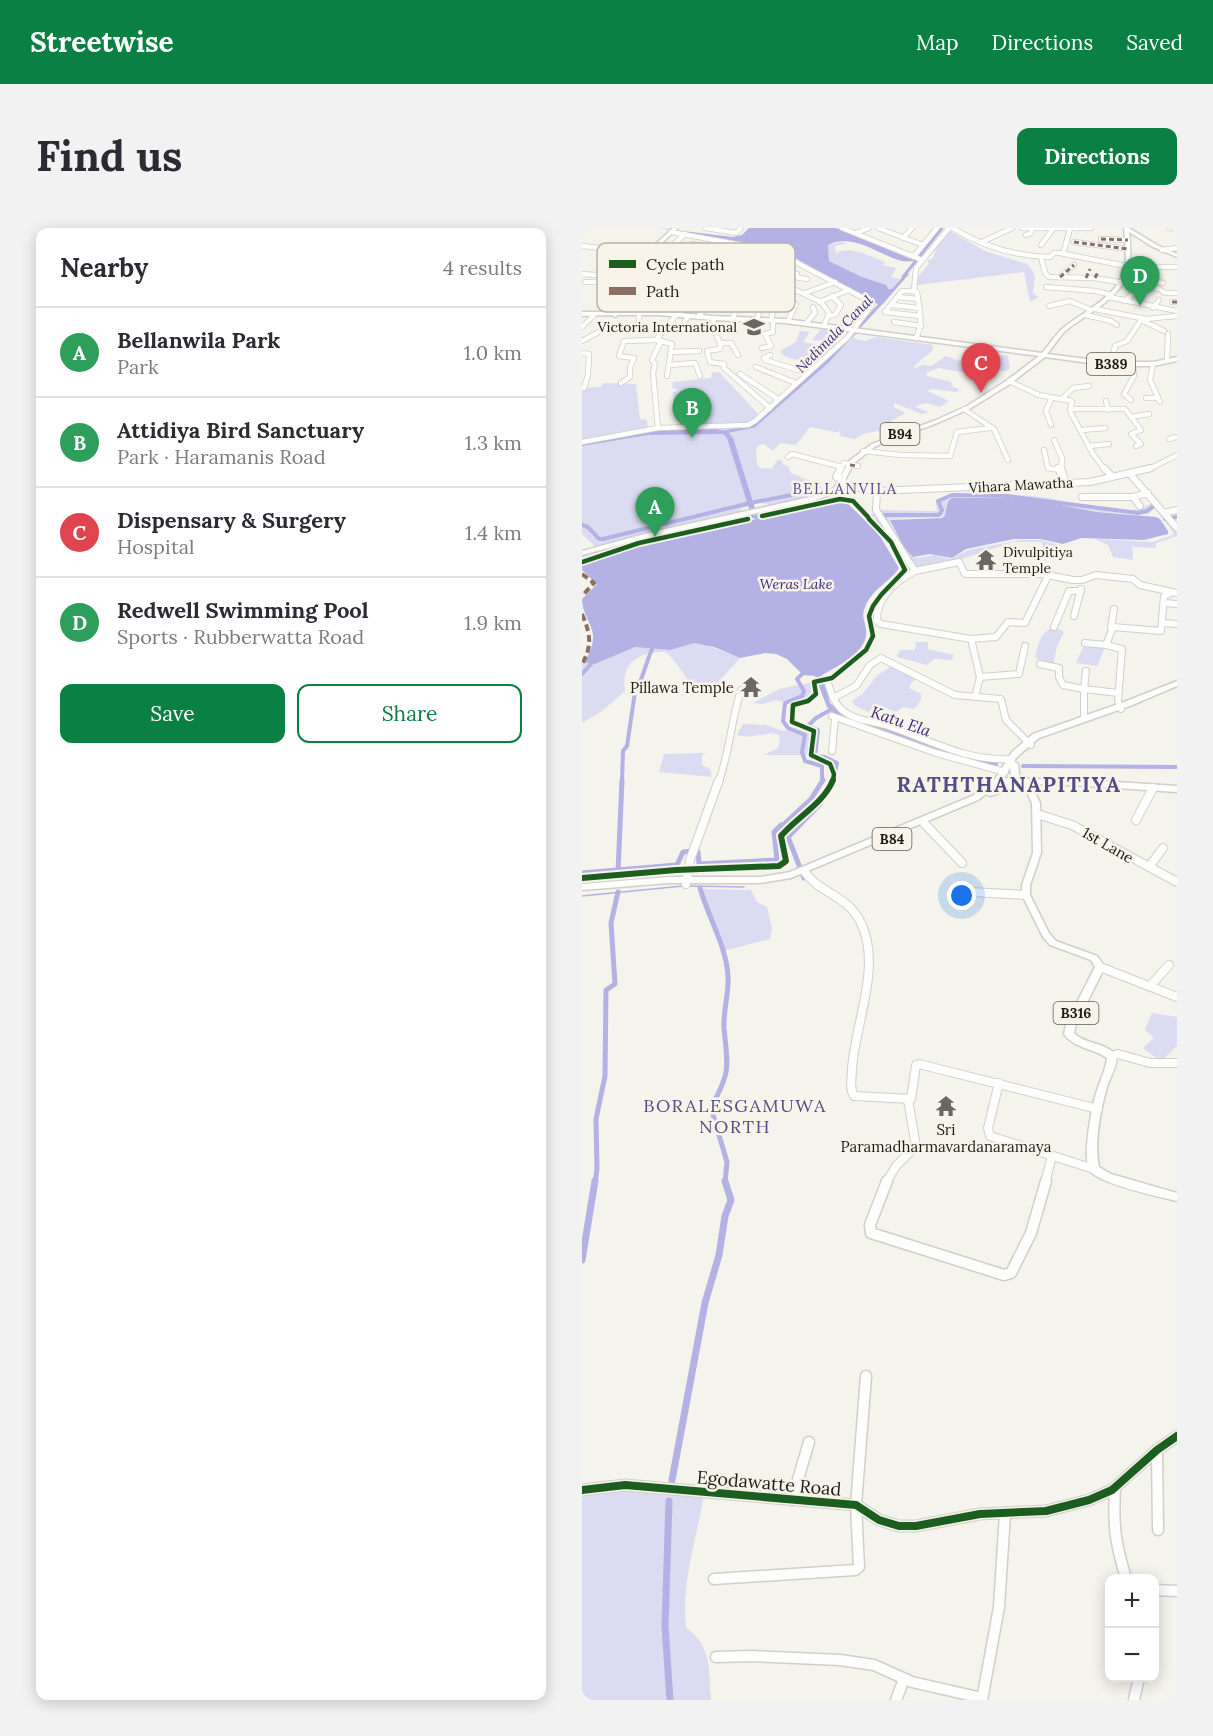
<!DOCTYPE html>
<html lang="en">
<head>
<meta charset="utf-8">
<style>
  body { margin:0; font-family:Lora,serif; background:#f2f2f3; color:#2b2b33 }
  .controls { position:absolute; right:18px; bottom:18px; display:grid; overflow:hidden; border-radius:12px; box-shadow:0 3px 15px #0003 }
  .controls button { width:54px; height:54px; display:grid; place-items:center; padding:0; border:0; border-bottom:2px solid #e1e1e2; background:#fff; color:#2b2b33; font:30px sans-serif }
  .you { position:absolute; left:380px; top:668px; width:21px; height:21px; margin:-15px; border:4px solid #fff; border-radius:50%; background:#1a73e8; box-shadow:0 0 0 9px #1a73e833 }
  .badge { display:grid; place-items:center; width:39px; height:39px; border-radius:50%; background:#0b8043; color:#fff; font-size:20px; font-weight:700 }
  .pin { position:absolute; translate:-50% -50px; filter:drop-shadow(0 2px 3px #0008) }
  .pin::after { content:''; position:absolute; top:32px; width:21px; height:18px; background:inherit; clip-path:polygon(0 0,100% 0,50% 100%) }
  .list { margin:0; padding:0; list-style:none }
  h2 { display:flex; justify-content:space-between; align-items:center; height:78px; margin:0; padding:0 24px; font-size:26px }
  h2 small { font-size:20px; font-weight:400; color:#7c7c81 }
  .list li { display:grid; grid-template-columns:39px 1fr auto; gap:18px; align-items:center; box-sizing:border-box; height:90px; padding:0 24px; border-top:2px solid #e1e1e2 }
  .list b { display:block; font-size:22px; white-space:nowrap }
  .list p { margin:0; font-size:20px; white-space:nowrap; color:#7c7c81 }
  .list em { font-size:20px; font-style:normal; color:#7c7c81 }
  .actions { display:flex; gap:12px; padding:18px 24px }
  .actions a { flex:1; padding:14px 0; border:2px solid #0b8043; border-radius:12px; text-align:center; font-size:21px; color:#0b8043 }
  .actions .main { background:#0b8043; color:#fff }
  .map { position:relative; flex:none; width:595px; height:1472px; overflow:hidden; border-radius:12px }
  header { display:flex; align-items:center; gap:36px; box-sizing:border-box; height:84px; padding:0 30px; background:#0b8043; color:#fff }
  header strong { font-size:28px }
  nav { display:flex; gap:33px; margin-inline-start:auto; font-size:21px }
  .intro { display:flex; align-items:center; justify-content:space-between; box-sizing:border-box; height:144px; padding:0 36px }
  h1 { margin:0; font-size:42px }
  .button { padding:15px 27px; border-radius:12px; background:#0b8043; color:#fff; font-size:21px; font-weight:700 }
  main { display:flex; gap:36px; padding:0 36px }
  aside { flex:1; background:#fff; border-radius:12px; box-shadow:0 3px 15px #0003 }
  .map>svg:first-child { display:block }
</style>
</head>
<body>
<header>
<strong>Streetwise</strong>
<nav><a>Map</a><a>Directions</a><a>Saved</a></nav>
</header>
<div class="intro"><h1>Find us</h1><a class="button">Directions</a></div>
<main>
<aside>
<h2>Nearby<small>4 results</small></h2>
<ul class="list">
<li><span class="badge" style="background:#2e9e5b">A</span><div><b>Bellanwila Park</b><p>Park</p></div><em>1.0 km</em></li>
<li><span class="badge" style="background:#2e9e5b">B</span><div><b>Attidiya Bird Sanctuary</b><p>Park · Haramanis Road</p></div><em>1.3 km</em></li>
<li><span class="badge" style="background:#e0444e">C</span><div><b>Dispensary &amp; Surgery</b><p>Hospital</p></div><em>1.4 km</em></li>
<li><span class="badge" style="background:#2e9e5b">D</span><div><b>Redwell Swimming Pool</b><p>Sports · Rubberwatta Road</p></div><em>1.9 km</em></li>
</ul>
<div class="actions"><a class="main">Save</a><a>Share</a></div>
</aside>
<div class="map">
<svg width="595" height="1472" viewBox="0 0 595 1472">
  <rect width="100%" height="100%" fill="#f4f3ec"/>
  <g fill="#dbdbf2">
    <path d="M368,3L403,23L445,36L451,43L453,50L451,65L456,69L448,74L442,44L328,58L347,36L345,33L351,30L355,18Z"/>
    <path d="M259,14L265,15L253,18L254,26C265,16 290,29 303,34L301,37L314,40L309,49L318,51L310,61H306L247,33L246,17Z"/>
    <path d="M242,98L254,100L249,106L243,107L242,113L258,115L270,102L278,103L271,110L283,113L294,109L351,117L350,123L331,139L333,140L341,137L349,138L364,128L378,133L400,134L405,125L426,128L428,140L423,144L405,139L390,146L356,140L344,145L345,148L369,154L371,159L377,161L374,164L350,161L345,163L367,173L358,179L345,175L335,177L333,179L346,184L340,186L312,175V179L323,185L309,193L313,196C301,206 285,201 273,211L258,208L259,205L228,199L214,217L198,215L191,223L182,216L177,217L174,221L175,236L178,240L189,241L196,232L201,233L200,236L206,238L209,245L238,257L240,260L235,263V269L244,267L253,272L180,288L176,282L186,280V276L176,275L156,282L161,283L166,291L57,315L0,334V325L15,320L0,306V160L19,159L21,155L54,156L58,191L65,192L66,201L99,199L92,183L91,164L98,162L90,160L91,154L129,150L130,145L137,144L179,189L231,140C224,128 203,135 198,123L214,114L218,103L228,104L221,114L237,117L241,113L230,112Z"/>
    <path d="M371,266C400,268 429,265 458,269C494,273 537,294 570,275L595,300V308L574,315V320L550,319L551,332L531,329L526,317L513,311L571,314L591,307L592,305L573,280L566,286H552L519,284L427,269L370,270L365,273L363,286L358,289L307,291L320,320L328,327L334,330L353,327L369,331L386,322L439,312H459L477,317L474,320H462L459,314H431L380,331L379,334C333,343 319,342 294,386L299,396L290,397L287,388L301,362L320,346L323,339L301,303L287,291L297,290L286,289L281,285L295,286L294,282L355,283L354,273Z"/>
    <path d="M472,399L482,404L475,418L471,438L458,436L459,433L453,429C457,416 457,405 472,399Z"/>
    <path d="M334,414H346V421L372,427L370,432L352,431L345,437L315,429L318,422H333Z"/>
    <path d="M105,415H119L158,430L126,465C104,461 100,435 83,424C58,423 38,434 43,463L20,483L0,495V435L13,436L53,419L94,420Z"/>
    <path d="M503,415L524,417L515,438L494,435Z"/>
    <path d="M309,438L338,449L330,454L327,460L339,466V472L332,481L321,479L314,484L294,476L286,484L272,477L270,473L280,466L296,447Z"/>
    <path d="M232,454L234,466L226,473L211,477L194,472L180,476L171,475L197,461Z"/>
    <path d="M161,496L184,497L200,503L211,502L216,497L232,503L229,527H182L196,520L198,513L197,507C186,502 172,512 155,507Z"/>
    <path d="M124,525L120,527V537L128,541L130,549L77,544L82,526Z"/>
    <path d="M118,661L169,662L175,674L185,679L190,701L188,711L141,723L124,685Z"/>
    <path d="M570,785L595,789V818L579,833L561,820L572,810L563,802Z"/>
    <path d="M19,1259L122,1266C115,1310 99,1354 104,1399C131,1420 126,1441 129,1472H0V1263Z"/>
  </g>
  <g fill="#b4b1e4">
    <path d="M76,0L151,9L160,7L167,0H254L334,33C330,33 324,34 320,33C296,27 271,4 246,17L247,33L280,49L304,57L306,61H310L324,45L327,46L299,78L195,20Z"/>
    <path d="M370,270H427L457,273L515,284L574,289L578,291L586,303V306L562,312L499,310L481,316L458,311H432L384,321L370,330L348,326L331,329L322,320L308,292L360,290L363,287L366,273Z"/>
    <path d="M263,273L296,305L317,340C308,354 291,360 283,379C279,389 283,392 284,401C288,423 255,438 240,447L248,475L261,486L299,497L352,517L416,535V538L354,524L256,488L245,479L233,448L221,447L205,431L194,426L183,425L158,430L132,419L112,415L88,422L53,419L13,436L3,435C6,427 12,417 11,407C9,394 0,385 0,371L15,356L0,342V335L67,315L250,274Z"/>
  </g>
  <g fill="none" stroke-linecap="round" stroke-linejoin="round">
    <g stroke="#b4b1e4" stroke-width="1.5">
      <path d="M105,658L162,659"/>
      <path d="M0,668L101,658"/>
    </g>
    <g stroke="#b4b1e4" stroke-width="3">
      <path d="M321,49L360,0"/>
      <path d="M143,204L172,198L246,133L302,72"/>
    </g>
    <g stroke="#b4b1e4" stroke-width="4">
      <path d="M583,291L595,289"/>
      <path d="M303,294L302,287H357L360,282L356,273L370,267L425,268L556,285L565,283L573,277"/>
      <path d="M0,297L6,299L17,311H21L168,275L230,263"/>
      <path d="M0,446L9,436"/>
      <path d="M220,446L215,451L222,463L220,468L203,475L201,493L206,500L223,507L220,524L223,533L240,538V553"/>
      <path d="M250,481L234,490L226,498L236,502L233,528L243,529L255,535L251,553"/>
      <path d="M441,538L595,539"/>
      <path d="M40,553L41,523L45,518L53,464C59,456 65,432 70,421"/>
    </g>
    <g stroke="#b4b1e4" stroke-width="5">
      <path d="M200,598L229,571L241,552"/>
      <path d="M116,624L117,636L195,632L192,604L199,597"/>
      <path d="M36,644L40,552"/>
      <path d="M0,645L95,637L101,624L110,623"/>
      <path d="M222,650L206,609L238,576L252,552"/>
      <path d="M0,653L35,650L36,648"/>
      <path d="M118,660C126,689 145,719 146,749C147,766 141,783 142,800C146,841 149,842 129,880L145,934L143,955"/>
      <path d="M13,955L15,941L14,891L23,848L24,762L33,756L29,695L36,664"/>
    </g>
    <g stroke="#b4b1e4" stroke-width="7">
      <path d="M0,1032L13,953"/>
      <path d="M90,1252L123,1075L137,1027L143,988L149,972L143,953"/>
      <path d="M87,1273L83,1398L88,1472"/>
    </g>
    <path fill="#b4b1e4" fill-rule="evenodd" d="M133,201L145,203L151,210L176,290L175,291L170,290L145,210L141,206L66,207L0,218V214L66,203Z"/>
    <defs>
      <g id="minor-far3">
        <path d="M124,0L154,5L159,0"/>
        <path d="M260,0L340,32"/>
        <path d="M296,0L341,17"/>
        <path d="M371,0C401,19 433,28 468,29L472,25H478L544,38"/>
        <path d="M440,0H509"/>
        <path d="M587,0L595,1"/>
        <path d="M274,5L287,0"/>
        <path d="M444,7L449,5L450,0"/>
        <path d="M321,10L330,0"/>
        <path d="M519,11L546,12"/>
        <path d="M400,14L430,0"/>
        <path d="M492,14L546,21"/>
        <path d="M110,16L180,28"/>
        <path d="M459,17L471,1"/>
        <path d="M0,18L56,24L105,40L207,59L239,74L247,85L242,98"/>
        <path d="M580,22L595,20"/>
        <path d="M101,24L171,36"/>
        <path d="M184,26L196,32L184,44L225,51"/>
        <path d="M481,26L488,1"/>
        <path d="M329,27H333L355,0"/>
        <path d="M459,29L463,45L467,49L513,50L577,61L583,65H595"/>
        <path d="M77,30L103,6"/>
        <path d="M94,31L163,43"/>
        <path d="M193,36L215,46"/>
        <path d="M544,39H595"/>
        <path d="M49,42L92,44"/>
        <path d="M0,46L43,49"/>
        <path d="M478,49L492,37"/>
        <path d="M3,54H41"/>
        <path d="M562,58L566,52L581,55"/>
        <path d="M464,59L513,63L530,67"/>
        <path d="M332,63L334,40L367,0"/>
        <path d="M332,63L335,64C337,79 342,96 334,110"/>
        <path d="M223,65L253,54"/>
        <path d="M316,69L336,71"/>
        <path d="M527,69L595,83"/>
        <path d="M542,73L555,62"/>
        <path d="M237,74L267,62"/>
        <path d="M590,74H595"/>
        <path d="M310,77L337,80"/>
        <path d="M467,78L488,73L509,82"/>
        <path d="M571,80L577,72"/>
        <path d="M513,81L564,91L594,88"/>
        <path d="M303,84L320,63H332"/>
        <path d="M303,84L338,88"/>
        <path d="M71,85L85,60"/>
        <path d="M97,86L110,70L96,66L112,41"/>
        <path d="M504,87L529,93L535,97"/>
        <path d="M246,88L253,87L259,77L250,68"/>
        <path d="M116,89L129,73V69L143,46"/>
        <path d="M131,90L132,102L138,115H149L156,127"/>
        <path d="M150,91L171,50"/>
        <path d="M175,91L180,76"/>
        <path d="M189,92L193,74H197"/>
        <path d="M206,93L214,76"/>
        <path d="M312,94L339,98"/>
        <path d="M224,95L233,85L231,79"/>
        <path d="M0,99L12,87"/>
        <path d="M100,99L106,88"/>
        <path d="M0,113L24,100L57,97V86"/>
        <path d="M79,113L90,116L85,148"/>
        <path d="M139,116L138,121L125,123L128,134L142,136V140L188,180"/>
        <path d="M180,120L189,118L183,106L191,104V92"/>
        <path d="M89,124L117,123"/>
        <path d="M0,125L7,126L6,147L2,160"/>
        <path d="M188,127L182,130L183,132L226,145"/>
        <path d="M585,133L586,106"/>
        <path d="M529,136L533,118L545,113L559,92L582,103"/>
        <path d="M571,136L568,152L578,174"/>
        <path d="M87,137L113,135L118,148"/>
        <path d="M174,139L214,155"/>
        <path d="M158,146L196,171"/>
        <path d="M427,153L457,167L490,173L488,183L511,226L523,242"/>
        <path d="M39,155L48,149V139L52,130L37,128L42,113L74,112"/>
        <path d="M564,170H576"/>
        <path d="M480,171L491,160L507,158"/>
        <path d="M549,172L542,166L552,148L551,136"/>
        <path d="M524,173L526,182"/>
        <path d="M382,181L412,201L426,232"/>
        <path d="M488,181H543L559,202L549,206L559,216L554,218"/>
        <path d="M549,189L567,186"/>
        <path d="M469,197L464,183L470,169"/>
        <path d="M76,200L166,197L173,193L266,109L290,77L289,74L193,23L89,4"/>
        <path d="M501,202L523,200"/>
        <path d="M587,211L595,209"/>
        <path d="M472,212L480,230L479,242"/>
        <path d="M0,214L76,200L71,145L73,136L70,132L79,113L74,112L95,86"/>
        <path d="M507,218L527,216"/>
        <path d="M462,222L466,240L477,242"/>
        <path d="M281,223L319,227L368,228L375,204L408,200"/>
        <path d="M206,229L210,226L260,239"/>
        <path d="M258,242L262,235L276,238"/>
        <path d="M565,242L595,227"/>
      </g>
      <g id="minor-far2">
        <path d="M259,240L254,249L261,251"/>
        <path d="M476,240L479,246"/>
        <path d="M479,240L484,255"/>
        <path d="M522,240L530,248"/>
        <path d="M548,246L595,300"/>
        <path d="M259,256L295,263L508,254L569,240"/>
        <path d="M295,263L294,282L333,343C314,353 294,370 295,393L299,396L389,411L398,449L393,469"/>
        <path d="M500,269H551L566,265"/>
        <path d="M551,269L558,278"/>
        <path d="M582,285L595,282"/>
        <path d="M333,343L377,334L383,346H460L491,352H500L514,347L551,351L558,357L595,365"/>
        <path d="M582,375L595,376"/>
        <path d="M492,388L499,361"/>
        <path d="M581,395L595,396"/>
        <path d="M472,399L487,363H499"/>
        <path d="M529,400L532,381"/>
        <path d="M389,411L414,409L426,394L443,395L466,348"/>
        <path d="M503,415L524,417L531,399L579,403L582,368L589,365"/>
        <path d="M524,417L540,421L536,473L539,481"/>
        <path d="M458,436L477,440V449L481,457L502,461V490"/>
        <path d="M504,443L502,461L536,465"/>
        <path d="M398,449L437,446L443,418"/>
        <path d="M245,452C248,462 251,473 259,481C272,493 291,493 306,498C348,512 385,534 430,531"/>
        <path d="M251,470L274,458L288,437L299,430L373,467L419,471L424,492L449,517"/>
        <path d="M250,488L354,525L423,544"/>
        <path d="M250,523L253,491"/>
        <path d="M137,553C148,523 149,492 159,462"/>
      </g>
      <g id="minor-far1">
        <path d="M455,586L490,597L595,654"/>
        <path d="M554,592L571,560"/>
        <path d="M342,595L380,635"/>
        <path d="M567,639L581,620"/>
        <path d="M222,643C239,667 265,666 279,695C300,739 273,795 270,841C270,850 267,860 272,868L329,871L334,837L337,836L516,881"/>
        <path d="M104,656L108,632L137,552"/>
        <path d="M389,664L444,667"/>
        <path d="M518,739L595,769"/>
        <path d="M568,758L587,737"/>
        <path d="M530,828L536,826L568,835H595"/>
        <path d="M417,855L406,900L408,908L512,941"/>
        <path d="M304,955L314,938L334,918L326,872"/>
        <path d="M463,955L470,928"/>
      </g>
      <g id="minor">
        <path d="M305,953L288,997L289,1005L422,1047L429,1045L449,1005L464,953"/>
        <path d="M575,1222L576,1302"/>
        <path d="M533,1260C531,1297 533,1315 544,1350"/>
        <path d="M0,1262L43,1257L274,1277L297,1292L317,1298H334L398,1286L464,1283L507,1272L530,1262L575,1222L595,1208"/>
        <path d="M210,1272L227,1214"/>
        <path d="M132,1351L273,1342L277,1339L274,1277L284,1148"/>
        <path d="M572,1362L595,1363"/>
        <path d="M134,1429L169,1428L258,1432L292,1437L330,1454L400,1470"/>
        <path d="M314,1472L322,1451"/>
        <path d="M400,1472L417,1379L423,1286"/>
        <path d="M552,1472L557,1450"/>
      </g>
      <g id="major">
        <path d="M91,0H96L48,45L37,84L76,83L131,88L203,91L460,125C467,117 473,107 481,100C503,82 537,69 543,38C545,25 543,12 542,0H547L575,17L595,26V29L571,19L547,4C552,47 544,61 509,85C500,91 490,97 482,104C476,111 471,119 465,126L529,134H571L595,129V133L571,138H529L463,129L428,156L389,180L358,194L294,218L272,235L258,261L248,267L230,273L71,308L0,327V323L70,304L228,269L244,265L253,259L267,233L290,216L354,192L385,178L424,153L457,128L203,95L131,92L76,87H36L33,89L30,87L0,88V84H31L44,43Z"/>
        <path d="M595,453V458L548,478L457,510L436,528L432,533L436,536L437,546L441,551H489L595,558V564L489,557L449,556L458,575L459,625L448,657V667L467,705L474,713L515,728L523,739L494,796L492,805C504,817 524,814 535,828C535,839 528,849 525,859C518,884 512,913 517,939L529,946L595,965V973C578,969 517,956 508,943C500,931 509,884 513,869C516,857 524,842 525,830C511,820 493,821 482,806L484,796L513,739L509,732L468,717L461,709L440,667V657L451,625L450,575L441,556H418L409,562L428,556L432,559L431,561L408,568L404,566L396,572L209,650L178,655H86L0,662V656L86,649H178L208,644L390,568L413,551L430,524L451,506L542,474ZM428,540L429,546L432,551L422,550Z"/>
      </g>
    </defs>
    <use href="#minor-far3" stroke="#d0cfcb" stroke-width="6"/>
    <use href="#minor-far2" stroke="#d0cfcb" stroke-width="8"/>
    <use href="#minor-far1" stroke="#d0cfcb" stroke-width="10"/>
    <use href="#minor" stroke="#d0cfcb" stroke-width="13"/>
    <use href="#major" stroke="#d0cfcb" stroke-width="3"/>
    <use href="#minor-far3" stroke="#fdfdfc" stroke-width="4.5"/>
    <use href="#minor-far2" stroke="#fdfdfc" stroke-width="6"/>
    <use href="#minor-far1" stroke="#fdfdfc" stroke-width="8"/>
    <use href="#minor" stroke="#fdfdfc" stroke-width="10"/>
    <use href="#major" fill="#fdfdfc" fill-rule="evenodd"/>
    <g stroke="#8d6e63" stroke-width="3" stroke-dasharray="5 3" stroke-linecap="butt">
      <path d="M519,11L546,12"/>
      <path d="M492,14L546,21"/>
      <path d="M478,49L492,37"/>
      <path d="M504,50L508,41"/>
      <path d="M513,50L516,44"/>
      <path d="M590,74H595"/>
      <path d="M268,237L276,238"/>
    </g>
    <g stroke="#8d6e63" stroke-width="4" stroke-dasharray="7 4" stroke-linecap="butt">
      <path d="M0,346L12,355L0,368"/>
      <path d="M0,386C8,405 11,417 0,436"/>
    </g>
    <defs>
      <g id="cycleway-far2">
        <path d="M180,288L258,271L271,273L286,289"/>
        <path d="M0,334L57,315L166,291"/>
        <path d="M251,553L252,546L248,536L229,527L232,503L210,494L211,477L226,473L234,466L232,454L250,450L284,422L291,408L287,388L291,378L299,367L323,342L309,314L287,291"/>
      </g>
      <path id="cycleway-far1" d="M0,650L94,642L197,638L204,633L199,608C215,589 242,575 251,552"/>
      <path id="cycleway" d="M0,1262L43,1257L274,1277L297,1292L317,1298H334L398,1286L464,1283L507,1272L530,1262L575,1222L595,1208"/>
    </defs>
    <use href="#cycleway-far2" stroke="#f8f4e9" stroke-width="8"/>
    <use href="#cycleway-far1" stroke="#f8f4e9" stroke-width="10"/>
    <use href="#cycleway" stroke="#f8f4e9" stroke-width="11"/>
    <use href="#cycleway-far2" stroke="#1b5e20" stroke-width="4.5"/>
    <use href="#cycleway-far1" stroke="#1b5e20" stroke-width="6"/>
    <use href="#cycleway" stroke="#1b5e20" stroke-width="8"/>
  </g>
  <defs>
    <symbol id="school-bare" viewBox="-9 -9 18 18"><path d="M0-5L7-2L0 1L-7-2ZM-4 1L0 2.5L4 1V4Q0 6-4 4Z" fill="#696863" stroke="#f8f4e9" stroke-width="2.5" paint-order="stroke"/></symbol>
    <symbol id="temple-bare" viewBox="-9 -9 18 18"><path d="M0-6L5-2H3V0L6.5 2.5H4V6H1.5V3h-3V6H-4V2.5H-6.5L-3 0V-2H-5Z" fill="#696863" stroke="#f8f4e9" stroke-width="2.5" paint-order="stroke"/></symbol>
  </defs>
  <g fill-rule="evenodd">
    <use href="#school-bare" x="157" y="84" width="30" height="30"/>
    <use href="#temple-bare" x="389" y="317" width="30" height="30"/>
    <use href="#temple-bare" x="154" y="444" width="30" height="30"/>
    <use href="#temple-bare" x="349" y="863" width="30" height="30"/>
  </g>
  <g text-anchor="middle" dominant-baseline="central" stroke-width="5" stroke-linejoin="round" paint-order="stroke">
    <g font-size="14" fill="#1e1d19" stroke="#f8f4e9" text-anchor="end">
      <text x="155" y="99">Victoria International</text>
      <text x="421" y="324" text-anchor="start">Divulpitiya<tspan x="421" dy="16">Temple</tspan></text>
    </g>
    <g font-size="14" font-style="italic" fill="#392980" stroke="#f8f4e9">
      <text transform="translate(252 106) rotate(-45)">Nedimala Canal</text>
      <text x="214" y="356">Weras Lake</text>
    </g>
    <g fill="#f8f4e9" stroke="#5f5e57" stroke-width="1.5">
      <rect x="505" y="125" width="48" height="22" rx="4.5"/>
      <rect x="298.5" y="195" width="39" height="22" rx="4.5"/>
      <rect x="290.5" y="600" width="39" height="22" rx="4.5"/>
      <rect x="471.5" y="774" width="45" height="22" rx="4.5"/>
    </g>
    <g font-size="14" font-weight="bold" fill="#1e1d19">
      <text x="529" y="136">B389</text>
      <text x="318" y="206">B94</text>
      <text x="310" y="611">B84</text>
      <text x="494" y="785">B316</text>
    </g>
    <g font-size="14" fill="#1e1d19" stroke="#f8f4e9">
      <text transform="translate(439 257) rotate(-3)">Vihara Mawatha</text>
    </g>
    <g font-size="15" letter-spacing="1.5" fill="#514c8a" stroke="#f8f4e9">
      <text x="263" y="260">BELLANVILA</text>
    </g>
    <g font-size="15" fill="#1e1d19" stroke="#f8f4e9" text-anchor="end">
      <text x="152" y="459">Pillawa Temple</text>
      <text x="364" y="901" text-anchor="middle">Sri<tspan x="364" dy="17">Paramadharmavardanaramaya</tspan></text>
    </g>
    <g font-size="15" fill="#1e1d19" stroke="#f8f4e9">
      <text transform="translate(526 617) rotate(30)">1st Lane</text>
    </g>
    <g font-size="16" font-style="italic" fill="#392980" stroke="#f8f4e9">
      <text transform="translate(319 493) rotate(19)">Katu Ela</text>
    </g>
    <g font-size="18" letter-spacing="1.5" fill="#514c8a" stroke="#f8f4e9">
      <text x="153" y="877">BORALESGAMUWA<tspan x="153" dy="21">NORTH</tspan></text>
    </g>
    <g font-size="18" fill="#1e1d19" stroke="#f8f4e9">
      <text transform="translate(187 1255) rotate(5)">Egodawatte Road</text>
    </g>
    <g font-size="21" font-weight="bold" letter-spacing="1.5" fill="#514c8a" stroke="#f8f4e9">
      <text x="427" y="556">RATHTHANAPITIYA</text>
    </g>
  </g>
  <rect x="15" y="15" width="198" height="69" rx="9" fill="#f8f4e9" stroke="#b7b4ab" stroke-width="1.5"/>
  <rect x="27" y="32" width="27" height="8" fill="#1b5e20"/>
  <rect x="27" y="59" width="27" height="8" fill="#8d6e63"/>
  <g font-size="16" fill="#1e1d19">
    <text x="64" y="42">Cycle path</text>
    <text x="64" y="69">Path</text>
  </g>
</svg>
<div class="controls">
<button>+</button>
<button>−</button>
</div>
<div class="you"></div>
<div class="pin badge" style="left:73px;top:309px;background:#2e9e5b">A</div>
<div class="pin badge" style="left:110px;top:210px;background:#2e9e5b">B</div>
<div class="pin badge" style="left:399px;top:165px;background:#e0444e">C</div>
<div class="pin badge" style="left:558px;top:78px;background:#2e9e5b">D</div>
</div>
</main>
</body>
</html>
